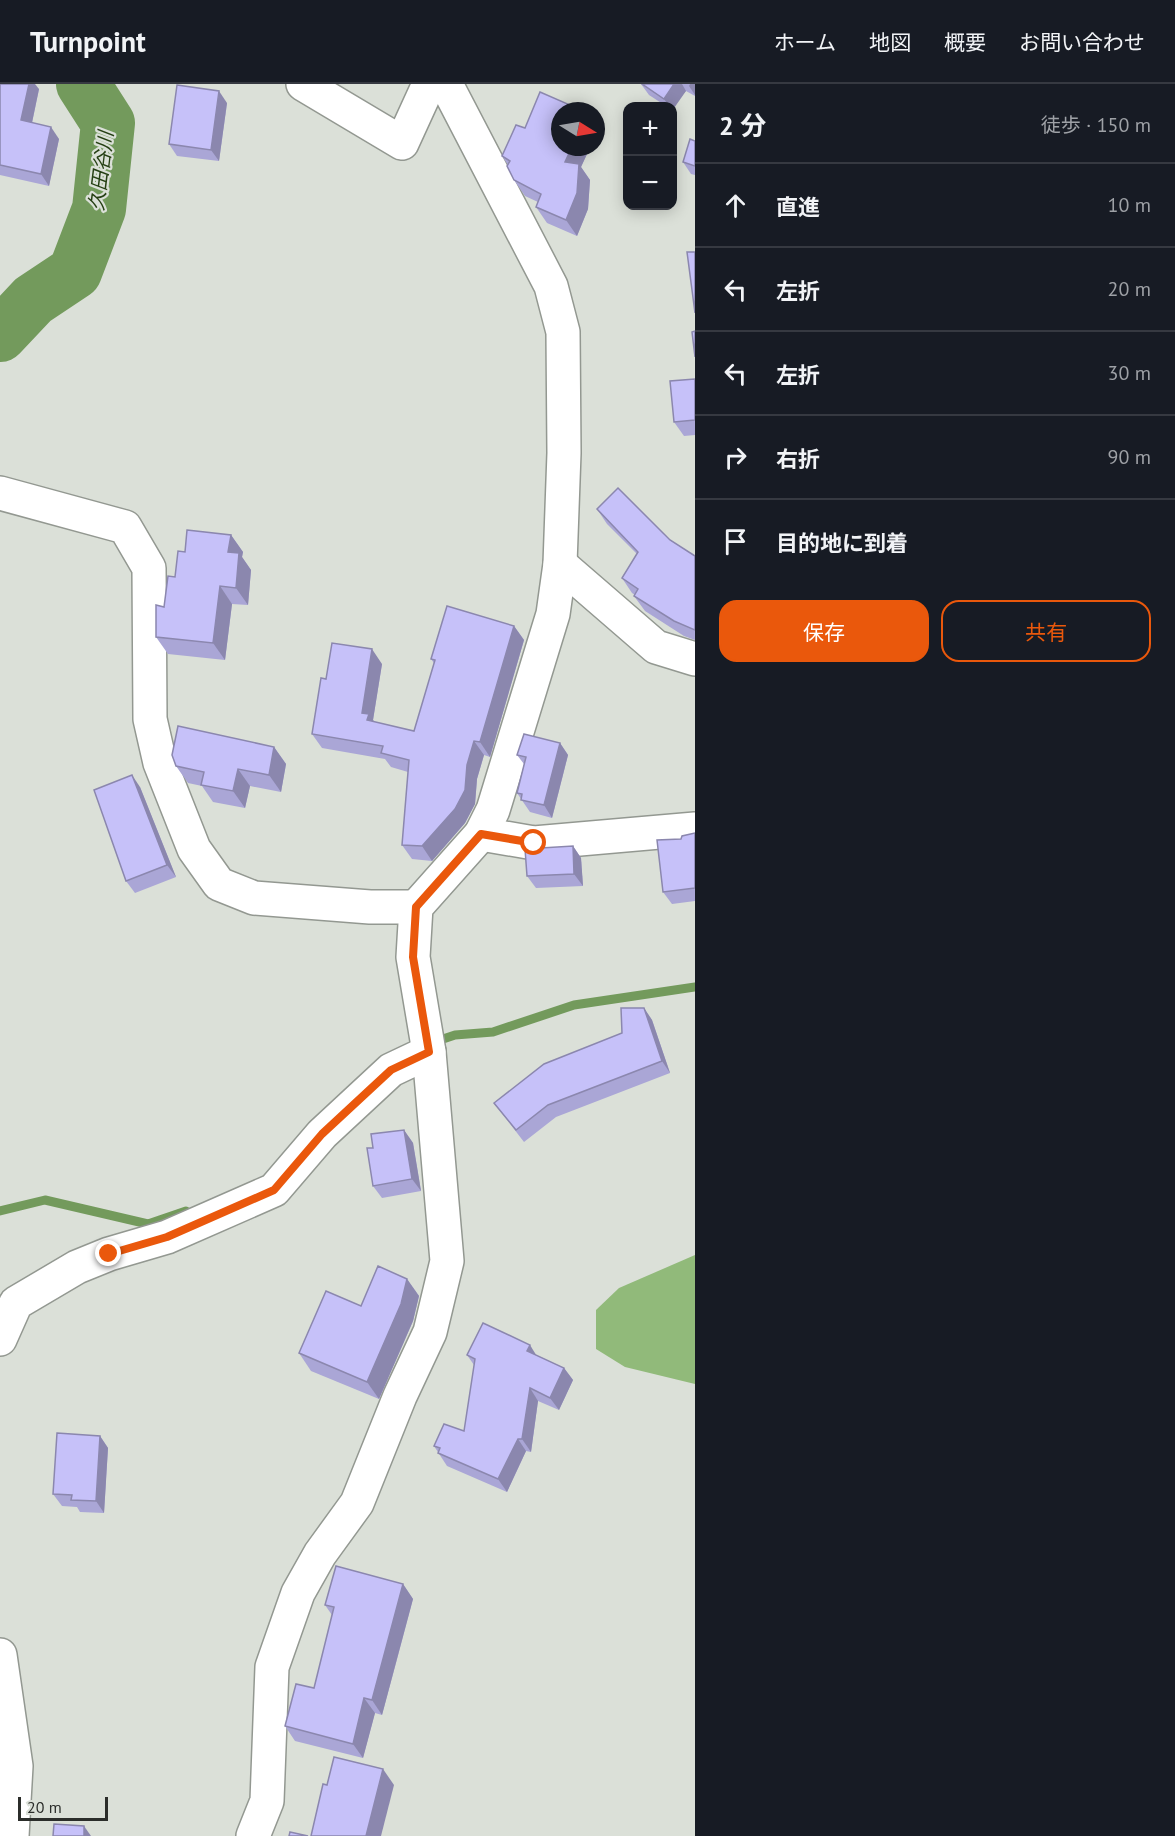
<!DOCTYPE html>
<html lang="ja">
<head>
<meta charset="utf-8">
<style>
  body { margin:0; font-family:"PT Sans","Noto Sans JP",sans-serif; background:#242831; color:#f1f3f6 }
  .controls { position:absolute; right:18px; top:18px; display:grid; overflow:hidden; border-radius:12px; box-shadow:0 3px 15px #0003 }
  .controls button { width:54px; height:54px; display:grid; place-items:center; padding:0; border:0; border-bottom:2px solid #363941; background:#171b24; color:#f1f3f6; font:30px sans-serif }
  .compass { position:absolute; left:551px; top:18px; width:54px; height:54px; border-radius:50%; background:#171b24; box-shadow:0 3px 15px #0003; rotate:101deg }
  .scale { position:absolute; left:18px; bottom:15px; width:90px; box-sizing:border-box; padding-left:6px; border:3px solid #2b2d2a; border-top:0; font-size:16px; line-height:21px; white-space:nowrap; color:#2b2d2a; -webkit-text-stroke:4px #dbe0d8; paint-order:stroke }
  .stop { position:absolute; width:18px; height:18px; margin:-14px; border:4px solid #ea580c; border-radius:50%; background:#fff }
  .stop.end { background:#ea580c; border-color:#fff; box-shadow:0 2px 6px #0008 }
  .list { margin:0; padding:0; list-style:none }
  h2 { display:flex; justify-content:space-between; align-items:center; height:78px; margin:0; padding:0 24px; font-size:26px }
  h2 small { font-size:20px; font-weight:400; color:#9ea1a6 }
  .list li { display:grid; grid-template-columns:39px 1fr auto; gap:18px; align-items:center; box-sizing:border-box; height:84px; padding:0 24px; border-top:2px solid #363941 }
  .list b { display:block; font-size:22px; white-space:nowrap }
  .list em { font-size:20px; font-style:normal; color:#9ea1a6 }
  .actions { display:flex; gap:12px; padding:18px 24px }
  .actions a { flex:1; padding:14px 0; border:2px solid #ea580c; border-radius:18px; text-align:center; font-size:21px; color:#ea580c }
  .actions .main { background:#ea580c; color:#fff }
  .icon { flex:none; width:33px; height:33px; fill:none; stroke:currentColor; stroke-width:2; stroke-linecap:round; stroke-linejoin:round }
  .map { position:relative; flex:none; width:695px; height:1752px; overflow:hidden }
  header { display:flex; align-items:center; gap:36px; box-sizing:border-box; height:84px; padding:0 30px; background:#171b24; border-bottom:2px solid #363941 }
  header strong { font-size:28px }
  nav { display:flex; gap:33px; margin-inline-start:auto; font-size:21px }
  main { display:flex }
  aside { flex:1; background:#171b24 }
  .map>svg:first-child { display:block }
</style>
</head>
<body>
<header>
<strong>Turnpoint</strong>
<nav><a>ホーム</a><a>地図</a><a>概要</a><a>お問い合わせ</a></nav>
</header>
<main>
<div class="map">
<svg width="695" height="1752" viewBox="0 0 695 1752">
  <rect width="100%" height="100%" fill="#dbe0d8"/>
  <path fill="#91ba7a" d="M695,1171V1300L625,1283L596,1265V1226L619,1204Z"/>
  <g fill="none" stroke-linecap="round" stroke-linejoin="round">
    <g stroke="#739a5c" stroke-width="9">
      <path d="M434,958L455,951L493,948L574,921L695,903"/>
      <path d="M0,1127L45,1116L148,1140L186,1127"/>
    </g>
    <path stroke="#739a5c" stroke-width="54" d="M0,251L33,216L75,188L99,125L108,39L83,0"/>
    <defs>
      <g id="minor">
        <path d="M303,0L402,59L429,0"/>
        <path d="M0,409L125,443L149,484L150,635L160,679L194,765L219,800L254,814L370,823H416"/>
        <path d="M560,480L656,563L695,575"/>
        <path d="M481,750L534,759L695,745"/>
        <path d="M0,1255L16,1219L77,1183L109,1170L167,1153L274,1106L322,1050L391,986L429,968"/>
        <path d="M0,1571L16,1682L12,1752"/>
        <path d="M253,1752L267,1717L272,1583L298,1509L320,1470L357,1419L400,1312L430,1248L447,1177L429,968L413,873L416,823L481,750L493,726L553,530L560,480L564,369L563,248L551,202L446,0"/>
      </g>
    </defs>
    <use href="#minor" stroke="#939891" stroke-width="36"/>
    <use href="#minor" stroke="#fff" stroke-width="33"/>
  </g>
  <g fill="#aaa6d6">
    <path d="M0,0L39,5L32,39L59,55L49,102L0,91Z"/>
    <path d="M641,0H695V12L686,7L672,22H666L649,11Z"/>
    <path d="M227,19L219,77L177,72L169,60Z"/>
    <path d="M570,21L574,27H560V63H582L587,70L581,83L590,96L588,125L577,152L547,139L536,123L538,118L525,112L514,96L508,81L502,72L525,44Z"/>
    <path d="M695,57V91L691,90L683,78Z"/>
    <path d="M695,295V351L684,352L674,338Z"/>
    <path d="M597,425L670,456L695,472V556L684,552L645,527L634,512L635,511L632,509L622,494L637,470L607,440Z"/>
    <path d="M231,451L243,468L242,473L251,486L248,521L232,520L225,576L168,570L156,553L164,523L185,468Z"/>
    <path d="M514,542L524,556L490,673L484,671L477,695L475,720L465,739L432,777L412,775L402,761L408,688L391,683L385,675L322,664L312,650L326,595L382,580L373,636L374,638L414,647L434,579L431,575Z"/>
    <path d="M560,659L568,671L552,734L530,728L517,709L524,680L517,671Z"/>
    <path d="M274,663L286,680L281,708L250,702L245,724L213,718L202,702L188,699L176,682Z"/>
    <path d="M140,703L176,793L135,809L126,797Z"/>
    <path d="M695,749V817L672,820L663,808L681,755Z"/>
    <path d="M573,762L581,774L583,802L536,804L527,792Z"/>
    <path d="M644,924L652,936L670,989L556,1033L524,1058L494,1019L622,949Z"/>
    <path d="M404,1046L413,1059L421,1107L382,1114L373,1102V1064Z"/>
    <path d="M407,1195L419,1212L413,1237L379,1315L311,1287L299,1269L361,1222Z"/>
    <path d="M467,1271H536L564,1284L573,1296L559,1326L538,1317L531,1368L526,1367L507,1408L447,1382L434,1362L464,1347L474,1281Z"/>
    <path d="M100,1352L108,1364L104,1429L80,1428L77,1423L62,1422L53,1410Z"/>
    <path d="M403,1500L413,1515L382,1631L375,1629L363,1674L295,1657L285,1642L314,1604L332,1531L325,1521Z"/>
  </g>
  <g fill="#8b87ae">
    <path d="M29,0H35L39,5L30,48L21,36Z"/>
    <path d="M674,0H682L686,7L672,27V22H669L664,15Z"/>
    <path d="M690,0H695V11L689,2Z"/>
    <path d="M219,7L227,19L219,77L211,66Z"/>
    <path d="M570,21L574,27H567Z"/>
    <path d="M51,43L59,55L49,102L41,90Z"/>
    <path d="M572,63H582L587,70L581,83L590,96L588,125L577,152L566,136L565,78Z"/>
    <path d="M231,451L243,468L242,473L251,486L248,521L236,504L228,468Z"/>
    <path d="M220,502L232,520L225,576L213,559Z"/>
    <path d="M514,542L524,556L490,673L480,658Z"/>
    <path d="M372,565L382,580L373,636L379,644L377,651L362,629Z"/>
    <path d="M474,657L484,671L477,695L475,720L465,739L432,777L422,762L467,681Z"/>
    <path d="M560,659L568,671L552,734L544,721Z"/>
    <path d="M274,663L286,680L281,708L269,691Z"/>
    <path d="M238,685L250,702L245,724L233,707Z"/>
    <path d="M132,691L140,703L176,793L167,781Z"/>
    <path d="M573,762L581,774L583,802L574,790Z"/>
    <path d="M644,924L652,936L670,989L662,977Z"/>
    <path d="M404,1046L413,1059L421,1107L412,1095Z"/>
    <path d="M407,1195L419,1212L413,1237L379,1315L367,1298Z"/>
    <path d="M530,1261L538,1274L527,1267Z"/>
    <path d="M564,1284L573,1296L559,1326L550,1314Z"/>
    <path d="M530,1304L538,1317L531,1368L522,1355Z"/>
    <path d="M100,1352L108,1364L104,1429L96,1417Z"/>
    <path d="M518,1355L526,1367L507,1408L498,1395Z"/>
    <path d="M403,1500L413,1515L382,1631L372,1616Z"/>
    <path d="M364,1614L375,1629L363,1674L353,1660Z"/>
    <path d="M383,1685L394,1701L381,1752H366Z"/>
    <path d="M84,1742L91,1752H84Z"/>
  </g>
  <g fill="#c6c1f9" stroke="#8b87ae" stroke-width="1.5">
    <path d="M0,0H29L21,36L51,43L41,90L0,81Z"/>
    <path d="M642,0H674L664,15Z"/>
    <path d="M177,1L219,7L211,66L169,60Z"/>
    <path d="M540,8L570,21L567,27H560V43L558,47H560V63H572L565,78L579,80L577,109L566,136L536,123L541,110L514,96L507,82L510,77L502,72L516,41L525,44Z"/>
    <path d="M690,55L695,57V82L683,78Z"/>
    <path d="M687,168H695V229Z"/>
    <path d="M695,247V273L692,248Z"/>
    <path d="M695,295V336L674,338L670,297Z"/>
    <path d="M618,404L670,456L695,472V546L674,537L634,512L638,505L622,494L638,468L597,425Z"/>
    <path d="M187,446L231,451L228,468L239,469L236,504L220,502L213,559L156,553V521L164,523L168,492L175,493L178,467L185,468Z"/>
    <path d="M447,522L514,542L480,658L474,657L467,681L465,706L455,725L422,762L402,761L409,676L381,669L383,662L312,650L321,594L326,595L332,559L372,565L362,629L369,630L367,636L414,647L435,576L431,575Z"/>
    <path d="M178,642L274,663L269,691L238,685L233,707L201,701L204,688L176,682L172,671Z"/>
    <path d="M524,650L560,659L544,721L521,716L522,710L517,709L526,673L517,671Z"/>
    <path d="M132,691L167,781L126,797L94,706Z"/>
    <path d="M695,749V804L663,808L657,756L681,755L682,752Z"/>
    <path d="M573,762L574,790L527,792L525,765Z"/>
    <path d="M621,924H644L662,977L548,1021L516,1046L494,1019L544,980L622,949Z"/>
    <path d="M404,1046L412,1095L373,1102L367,1064H373L371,1050Z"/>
    <path d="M378,1182L407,1195L401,1220L367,1298L299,1269L326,1207L361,1222Z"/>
    <path d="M483,1239L530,1261L527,1267L564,1284L550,1314L530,1304L522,1355H518L498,1395L438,1369L440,1364L434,1362L444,1340L464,1347L475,1275L467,1271Z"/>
    <path d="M57,1349L100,1352L96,1417L71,1416L72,1411L53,1410Z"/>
    <path d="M336,1482L403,1500L372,1616L364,1614L353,1660L285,1642L296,1600L314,1604L334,1523L325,1521Z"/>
    <path d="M334,1673L383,1685L366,1752H311L323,1700L327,1701Z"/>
    <path d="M54,1740L84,1742V1752H53Z"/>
    <path d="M290,1748L308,1752H289Z"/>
  </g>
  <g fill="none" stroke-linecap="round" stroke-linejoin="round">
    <path stroke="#ea580c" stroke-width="8" d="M109,1170L167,1153L274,1106L322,1050L391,986L429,968L413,873L416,823L481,750L534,759"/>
  </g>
  <g text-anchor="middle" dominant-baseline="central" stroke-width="4.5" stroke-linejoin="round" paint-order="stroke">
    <g font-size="20" font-style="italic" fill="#264014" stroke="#dbe0d8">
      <text transform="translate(101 87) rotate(-83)">久田谷川</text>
    </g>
  </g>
</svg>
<div class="controls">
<button>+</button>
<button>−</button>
</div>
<svg class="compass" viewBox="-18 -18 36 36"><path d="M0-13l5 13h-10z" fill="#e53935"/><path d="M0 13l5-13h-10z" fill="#9ea1a6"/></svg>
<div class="scale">20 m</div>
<div class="stop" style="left:534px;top:759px"></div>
<div class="stop end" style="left:109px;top:1170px"></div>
</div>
<aside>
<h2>2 分<small>徒歩 · 150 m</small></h2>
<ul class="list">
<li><svg class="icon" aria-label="ahead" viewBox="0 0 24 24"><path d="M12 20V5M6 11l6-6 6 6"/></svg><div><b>直進</b></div><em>10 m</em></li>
<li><svg class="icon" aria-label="left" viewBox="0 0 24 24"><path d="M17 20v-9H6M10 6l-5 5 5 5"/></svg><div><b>左折</b></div><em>20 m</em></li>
<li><svg class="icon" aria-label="left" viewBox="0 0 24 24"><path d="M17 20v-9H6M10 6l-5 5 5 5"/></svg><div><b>左折</b></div><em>30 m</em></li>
<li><svg class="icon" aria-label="right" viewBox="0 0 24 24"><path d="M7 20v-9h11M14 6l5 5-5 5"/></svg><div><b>右折</b></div><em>90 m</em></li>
<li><svg class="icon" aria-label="arrive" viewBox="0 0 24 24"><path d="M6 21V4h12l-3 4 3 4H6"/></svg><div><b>目的地に到着</b></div></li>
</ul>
<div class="actions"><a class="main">保存</a><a>共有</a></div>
</aside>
</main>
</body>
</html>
